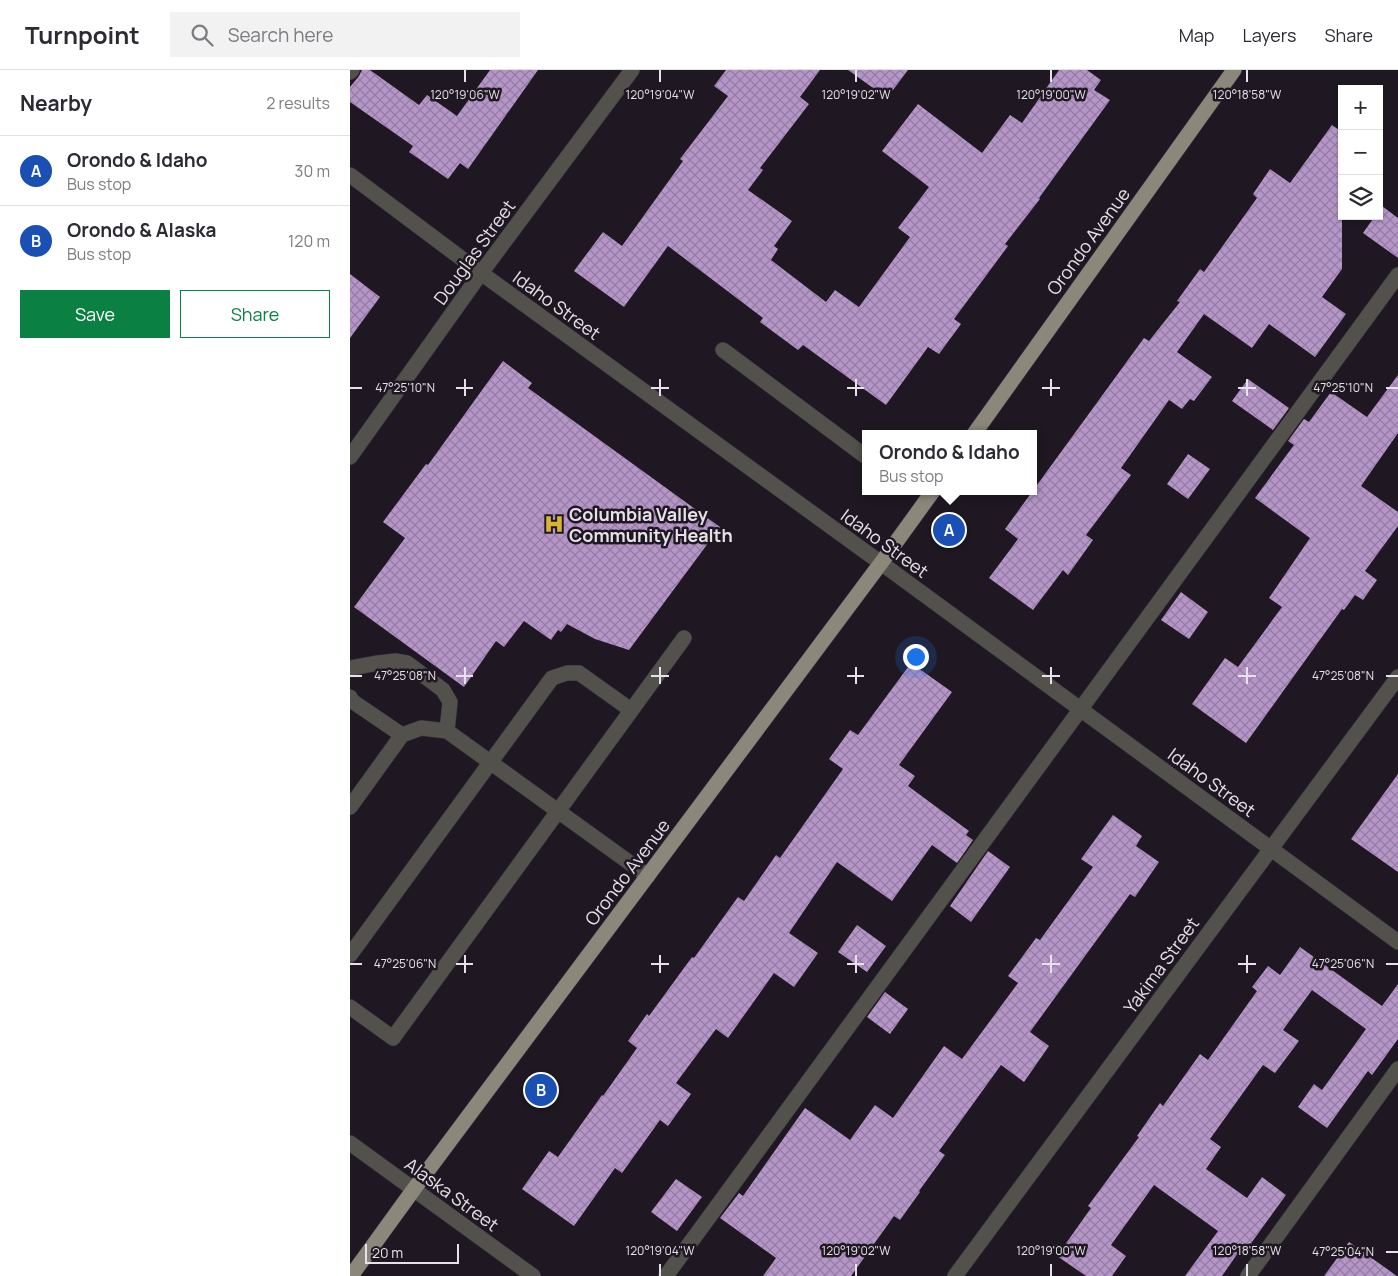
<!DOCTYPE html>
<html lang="en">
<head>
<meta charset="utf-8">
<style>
  body { margin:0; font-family:Manrope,sans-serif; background:#f2f2f3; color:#2b2b33 }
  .controls { position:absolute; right:15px; top:15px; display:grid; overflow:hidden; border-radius:0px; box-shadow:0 1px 4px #0004 }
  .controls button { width:45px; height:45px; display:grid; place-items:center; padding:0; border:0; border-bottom:1px solid #e1e1e2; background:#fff; color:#2b2b33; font:25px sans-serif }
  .scale { position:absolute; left:15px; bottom:12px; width:94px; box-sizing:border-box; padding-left:5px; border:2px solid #e7e2e9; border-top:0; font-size:14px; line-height:18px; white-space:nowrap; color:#e7e2e9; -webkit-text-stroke:4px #1f1822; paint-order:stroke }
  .you { position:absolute; left:565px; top:586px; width:18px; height:18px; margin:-12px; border:4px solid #fff; border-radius:50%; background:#1a73e8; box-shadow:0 0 0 8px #1a73e833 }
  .badge { display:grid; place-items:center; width:32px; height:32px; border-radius:50%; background:#0b8043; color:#fff; font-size:16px; font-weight:700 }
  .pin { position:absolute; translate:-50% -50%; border:2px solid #fff; box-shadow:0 1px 5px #0006 }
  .popup { position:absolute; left:512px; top:360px; width:175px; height:65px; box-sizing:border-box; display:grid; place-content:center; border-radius:0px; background:#fff; filter:drop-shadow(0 1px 4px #0005); font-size:16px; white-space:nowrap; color:#7c7c81 }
  .popup b { font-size:19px; color:#2b2b33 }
  .popup::after { content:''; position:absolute; left:50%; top:100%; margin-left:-10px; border:10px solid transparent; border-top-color:#fff }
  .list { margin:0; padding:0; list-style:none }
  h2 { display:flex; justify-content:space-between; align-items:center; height:65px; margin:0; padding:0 20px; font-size:21px }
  h2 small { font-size:16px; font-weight:400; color:#7c7c81 }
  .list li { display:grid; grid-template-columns:32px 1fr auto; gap:15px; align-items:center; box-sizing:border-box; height:70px; padding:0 20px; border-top:1px solid #e1e1e2 }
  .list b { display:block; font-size:19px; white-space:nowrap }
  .list p { margin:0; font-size:16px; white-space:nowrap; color:#7c7c81 }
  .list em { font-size:16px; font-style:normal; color:#7c7c81 }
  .actions { display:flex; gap:10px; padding:15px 20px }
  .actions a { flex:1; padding:11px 0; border:1px solid #0b8043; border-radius:0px; text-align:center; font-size:18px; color:#0b8043 }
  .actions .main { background:#0b8043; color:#fff }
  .icon { flex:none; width:28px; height:28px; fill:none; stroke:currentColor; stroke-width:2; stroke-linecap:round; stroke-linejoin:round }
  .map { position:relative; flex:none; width:1048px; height:1206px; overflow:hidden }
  header { display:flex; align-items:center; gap:30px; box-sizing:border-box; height:70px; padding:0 25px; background:#fff; border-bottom:1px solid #e1e1e2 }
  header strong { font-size:24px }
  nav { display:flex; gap:28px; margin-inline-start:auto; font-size:18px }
  .search { width:350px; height:45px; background:#f2f2f3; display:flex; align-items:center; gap:12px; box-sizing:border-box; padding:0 18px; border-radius:0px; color:#7c7c81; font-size:19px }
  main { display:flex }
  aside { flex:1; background:#fff }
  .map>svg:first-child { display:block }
</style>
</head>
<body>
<header>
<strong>Turnpoint</strong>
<div class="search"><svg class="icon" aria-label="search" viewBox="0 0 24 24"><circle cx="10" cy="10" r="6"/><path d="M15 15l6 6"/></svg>Search here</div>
<nav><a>Map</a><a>Layers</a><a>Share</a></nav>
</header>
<main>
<aside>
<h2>Nearby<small>2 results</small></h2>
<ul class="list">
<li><span class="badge" style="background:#1a4fb4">A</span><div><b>Orondo &amp; Idaho</b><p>Bus stop</p></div><em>30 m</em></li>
<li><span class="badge" style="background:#1a4fb4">B</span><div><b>Orondo &amp; Alaska</b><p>Bus stop</p></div><em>120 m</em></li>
</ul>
<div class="actions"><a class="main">Save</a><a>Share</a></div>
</aside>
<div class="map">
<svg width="1048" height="1206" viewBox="0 0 1048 1206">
  <defs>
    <pattern id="building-cross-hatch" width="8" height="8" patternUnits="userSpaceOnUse" patternTransform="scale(1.25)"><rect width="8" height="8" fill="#b695c9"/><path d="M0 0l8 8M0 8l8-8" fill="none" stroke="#947da2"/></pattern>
  </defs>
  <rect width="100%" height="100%" fill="#1f1822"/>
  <g fill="url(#building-cross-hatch)">
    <path d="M12,0H20L69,35L77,25L107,46L140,0H188L118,99L110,93L98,109L59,82L63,76L0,32V17L9,6Z"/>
    <path d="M376,0H470L450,27L459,34L410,98L413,100L398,120L442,151L424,176L428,179L421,190L476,232L485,220L509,237L560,167L548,158L579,117L532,81L568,34L632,83L660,45L672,53L709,0H737L751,10L744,20L760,30L689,128L690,129L655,174L658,176L604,249L611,254L589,284L578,277L536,335L453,275L448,280L410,252L413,248L318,176L274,237L224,201L253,162L272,176L333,91L330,89L378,26L364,16Z"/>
    <path d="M498,0H558L537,28Z"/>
    <path d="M982,55L992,62V199L972,227L996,244L965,287L919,254L902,278L854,244L827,282L862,307L844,331L840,329L832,339L819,330L771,398L781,405L736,465L743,470L718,505L713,500L683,540L639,508L668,469L655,459L794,268L799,271L830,232L827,231L850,199L854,202L907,128L903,124L920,99L940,113Z"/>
    <path d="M1032,136L1048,148V188L1013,163L1025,146H1029V141Z"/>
    <path d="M0,204L30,227L0,268Z"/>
    <path d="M153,291L182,313L178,318L370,457L279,580L245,569L217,554L211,562L208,560L201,570L174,551L154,577L146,571L114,617L4,537L55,468L33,452L76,394L78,395Z"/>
    <path d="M1048,305V363L1011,416L1048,442V456L1015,501L1027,510L1013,530L1005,525L994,540L992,539L896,673L842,634L875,588L888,597L932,537L919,528L960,468L905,428L944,375L938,371L954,349L959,352L981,322L1017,347Z"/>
    <path d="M898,309L939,338L923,360L882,331Z"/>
    <path d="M838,384L860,399L838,429L817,414Z"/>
    <path d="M831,522L858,542L839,569L811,550Z"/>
    <path d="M561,593L602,622L549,695L565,706L558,716L619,761L616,765L623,770L607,793L582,775L542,831L487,792L439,863L468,883L444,917L424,903L378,968L366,959L326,1013L341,1024L318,1056L310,1050L272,1103L265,1098L224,1156L172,1119L199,1081L208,1087L252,1025L253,1026L287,978L278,971L297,944L299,946L342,887L344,888L388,827L394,831L426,785L430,788L493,699L479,689L500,660L508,665Z"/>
    <path d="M1048,704V802L1001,769Z"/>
    <path d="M763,745L792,766L786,776L809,792L785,827L780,824L680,962L699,976L674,1012L651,995L589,1081L595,1085L569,1121L570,1122L550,1150L544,1146L501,1206H413L426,1188L370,1148L389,1123L393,1126L455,1038L500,1070L525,1035L543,1048L594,976L612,989L668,913L658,906L686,868L690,870L743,797L731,789Z"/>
    <path d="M638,781L660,797L621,852L600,836Z"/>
    <path d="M507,855L536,876L517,902L488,882Z"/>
    <path d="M950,877L1032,936L1048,914V969L1022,1005L1018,1001L977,1058L948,1037L964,1014L972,1020L1016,959L962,920L933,960L949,971L925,1003L913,995L860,1069L871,1077L856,1099L897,1128L912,1107L936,1125L894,1183L890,1180L872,1206H835L868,1161L804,1115L761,1175L776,1186L762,1206H736L707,1186L741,1138L738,1136L789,1067L787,1066L810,1033L813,1036L850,984L858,990L907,921L902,917L918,896L930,905Z"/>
    <path d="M535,922L558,939L540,964L517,947Z"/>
    <path d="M326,1109L352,1127L327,1161L301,1142Z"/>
    <path d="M999,1172L1047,1206H974Z"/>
  </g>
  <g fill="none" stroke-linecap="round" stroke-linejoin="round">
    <defs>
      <g id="minor">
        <path d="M0,2L2,0"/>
        <path d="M0,105L131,203L531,493L1048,872"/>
        <path d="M373,280L515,386"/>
        <path d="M0,387L131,203L282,0"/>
        <path d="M0,598L28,593L46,591L57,593L93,620L100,632L97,661"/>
        <path d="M0,627L2,631L52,665L71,658L97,661L298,806"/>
        <path d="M0,737L52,665"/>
        <path d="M0,885L202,608L217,603H229L281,640"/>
        <path d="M0,937L43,968L334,568"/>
        <path d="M0,1073L183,1206"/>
        <path d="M316,1206L1048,205"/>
        <path d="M605,1206L1048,607"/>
        <path d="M898,1206L1048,999"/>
      </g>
      <g id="major">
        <path d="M624,364L884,0"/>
        <path d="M1,1206L64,1119L531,493L583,421"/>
      </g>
    </defs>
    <use href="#minor" stroke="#3b343e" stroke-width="16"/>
    <use href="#major" stroke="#3b343e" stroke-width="16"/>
    <use href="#minor" stroke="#53514b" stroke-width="15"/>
    <use href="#major" stroke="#8b887b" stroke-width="15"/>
  </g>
  <path fill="none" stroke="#e7e2e9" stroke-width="2" d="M115,0V12M310,0V12M506,0V12M701,0V12M897,0V12M115,309V326M310,309V326M506,309V326M701,309V326M897,309V326M0,318H12M106,318H123M301,318H319M497,318H514M692,318H710M888,318H906M1036,318H1048M115,597V614M310,597V614M506,597V614M701,597V614M897,597V614M0,606H12M106,606H123M301,606H319M497,606H514M692,606H710M888,606H906M1036,606H1048M115,885V903M310,885V903M506,885V903M701,885V903M897,885V903M0,894H12M106,894H123M301,894H319M497,894H514M692,894H710M888,894H906M1036,894H1048M1036,1182H1048M310,1194V1206M506,1194V1206M701,1194V1206M897,1194V1206"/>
  <defs>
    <symbol id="hospital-bare" viewBox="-9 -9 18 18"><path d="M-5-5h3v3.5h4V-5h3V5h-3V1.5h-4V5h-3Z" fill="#d7b434" stroke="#1f1822" stroke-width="2.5" paint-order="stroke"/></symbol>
  </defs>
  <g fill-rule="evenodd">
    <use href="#hospital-bare" x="190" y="440" width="28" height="28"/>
  </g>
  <g text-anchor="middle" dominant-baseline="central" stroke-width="5" stroke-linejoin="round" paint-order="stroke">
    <g font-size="18" fill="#e7e2e9" stroke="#1f1822">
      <text transform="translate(738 171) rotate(-54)">Orondo Avenue</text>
      <text transform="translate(124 182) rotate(-54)">Douglas Street</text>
      <text transform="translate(207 235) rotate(36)">Idaho Street</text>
      <text transform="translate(535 473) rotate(36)">Idaho Street</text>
      <text transform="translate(862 712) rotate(36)">Idaho Street</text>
      <text transform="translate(277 802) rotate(-53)">Orondo Avenue</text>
      <text transform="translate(811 895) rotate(-54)">Yakima Street</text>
      <text transform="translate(102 1124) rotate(36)">Alaska Street</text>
    </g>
    <g font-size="18" font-weight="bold" fill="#e7e2e9" stroke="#1f1822" text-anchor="start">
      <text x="219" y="444">Columbia Valley<tspan x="219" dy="21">Community Health</tspan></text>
    </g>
  </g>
  <g font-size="12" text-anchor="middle" fill="#e7e2e9" stroke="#1f1822" stroke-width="5" stroke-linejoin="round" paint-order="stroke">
    <text x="115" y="29">120°19'06"W</text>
    <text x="310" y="29">120°19'04"W</text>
    <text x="506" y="29">120°19'02"W</text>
    <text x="701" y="29">120°19'00"W</text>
    <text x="897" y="29">120°18'58"W</text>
    <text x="55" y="322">47°25'10"N</text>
    <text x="993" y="322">47°25'10"N</text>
    <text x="55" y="610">47°25'08"N</text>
    <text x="993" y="610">47°25'08"N</text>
    <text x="55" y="898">47°25'06"N</text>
    <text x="993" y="898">47°25'06"N</text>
    <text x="310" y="1185">120°19'04"W</text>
    <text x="506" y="1185">120°19'02"W</text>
    <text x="701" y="1185">120°19'00"W</text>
    <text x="897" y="1185">120°18'58"W</text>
    <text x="993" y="1186">47°25'04"N</text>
  </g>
</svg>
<div class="controls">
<button>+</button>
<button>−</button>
<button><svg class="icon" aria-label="layers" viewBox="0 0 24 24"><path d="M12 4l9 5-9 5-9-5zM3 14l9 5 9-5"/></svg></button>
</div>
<div class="scale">20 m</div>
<div class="you"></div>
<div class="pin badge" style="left:599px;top:460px;background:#1a4fb4">A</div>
<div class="popup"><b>Orondo &amp; Idaho</b>Bus stop</div>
<div class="pin badge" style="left:191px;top:1020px;background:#1a4fb4">B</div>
</div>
</main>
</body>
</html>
